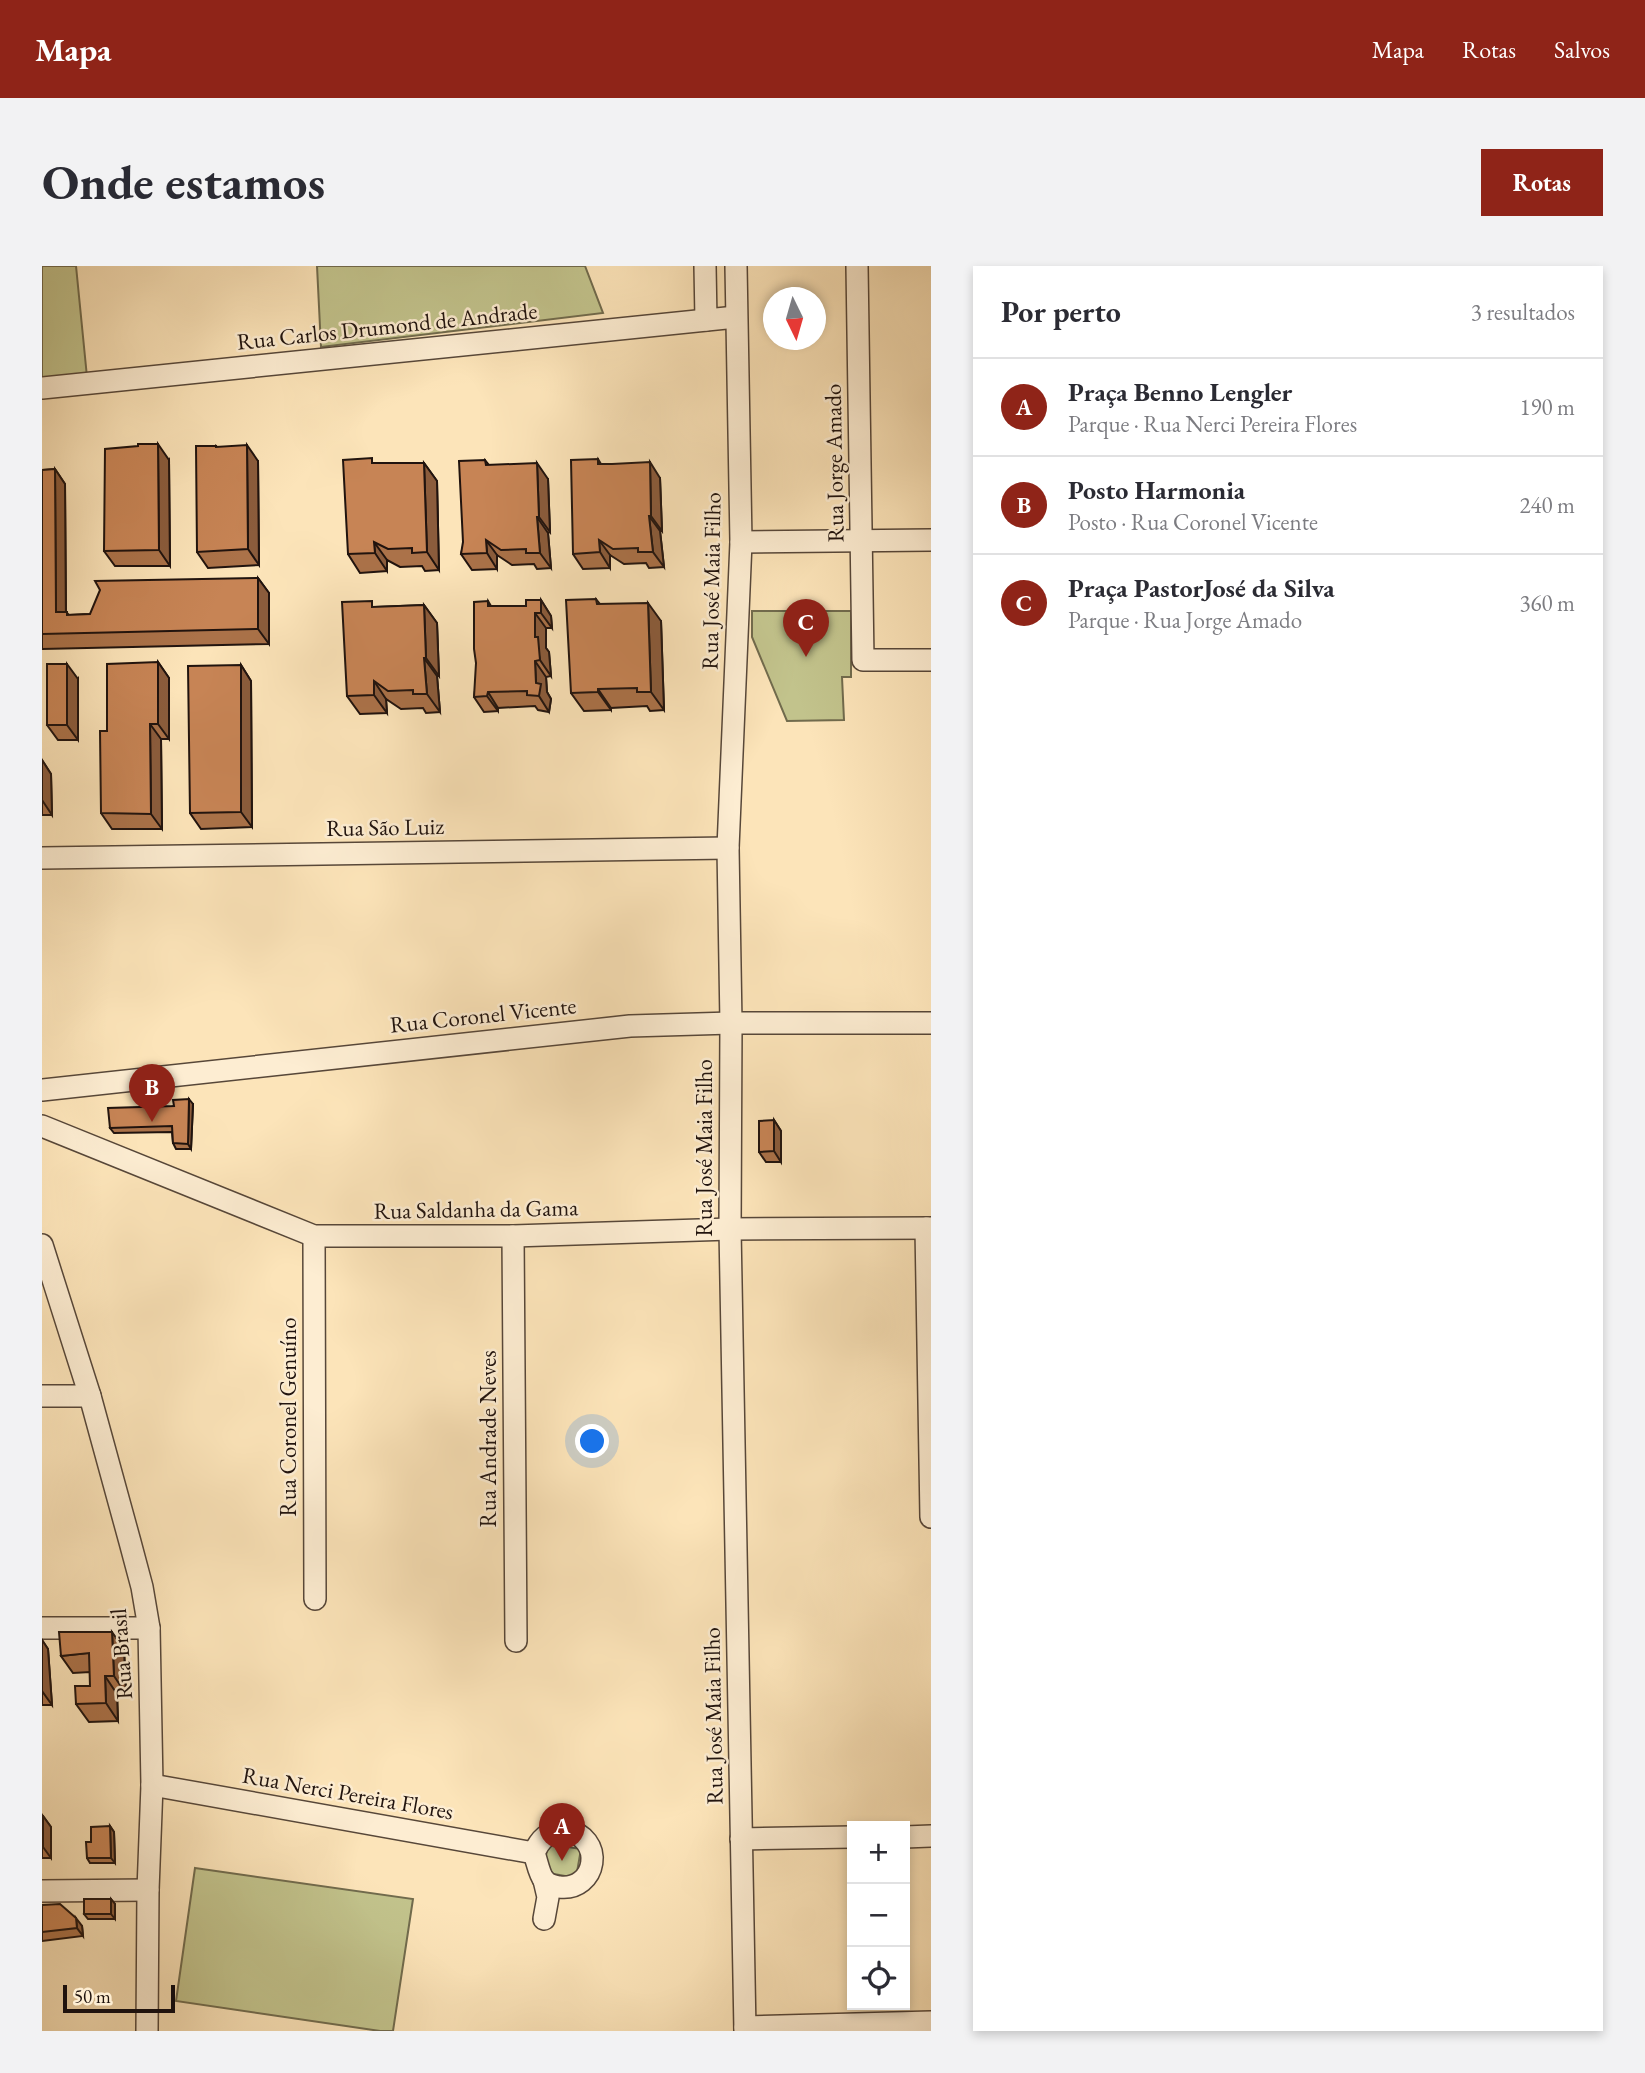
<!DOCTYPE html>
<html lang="pt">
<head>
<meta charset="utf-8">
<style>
  body { margin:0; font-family:"EB Garamond",serif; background:#f2f2f3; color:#2b2b33 }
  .controls { position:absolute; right:21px; bottom:21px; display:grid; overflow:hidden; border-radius:0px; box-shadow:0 4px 10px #0003 }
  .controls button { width:63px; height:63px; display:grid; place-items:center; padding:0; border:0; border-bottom:2px solid #e1e1e2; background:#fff; color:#2b2b33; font:35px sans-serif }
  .compass { position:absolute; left:721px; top:21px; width:63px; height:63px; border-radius:50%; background:#fff; box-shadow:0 4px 10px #0003; rotate:175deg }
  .scale { position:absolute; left:21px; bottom:18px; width:112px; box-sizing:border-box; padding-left:7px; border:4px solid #20130e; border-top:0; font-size:19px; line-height:24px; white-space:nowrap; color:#20130e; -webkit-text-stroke:5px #fdedd2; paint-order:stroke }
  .you { position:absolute; left:551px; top:1176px; width:24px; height:24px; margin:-18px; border:5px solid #fff; border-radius:50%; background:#1a73e8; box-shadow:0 0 0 10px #1a73e833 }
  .badge { display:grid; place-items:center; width:46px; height:46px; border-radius:50%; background:#8f2418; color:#fff; font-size:23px; font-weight:700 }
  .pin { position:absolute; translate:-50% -58px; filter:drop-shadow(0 2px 4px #0008) }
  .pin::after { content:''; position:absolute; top:37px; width:24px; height:21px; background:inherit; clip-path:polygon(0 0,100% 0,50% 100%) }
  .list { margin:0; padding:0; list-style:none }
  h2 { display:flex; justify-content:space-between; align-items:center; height:91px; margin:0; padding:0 28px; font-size:30px }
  h2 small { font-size:23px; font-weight:400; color:#7c7c81 }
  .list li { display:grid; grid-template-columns:46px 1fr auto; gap:21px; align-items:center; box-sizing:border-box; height:98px; padding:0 28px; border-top:2px solid #e1e1e2 }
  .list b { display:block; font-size:26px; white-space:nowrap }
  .list p { margin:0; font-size:23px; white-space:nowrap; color:#7c7c81 }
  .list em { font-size:23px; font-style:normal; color:#7c7c81 }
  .icon { flex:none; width:38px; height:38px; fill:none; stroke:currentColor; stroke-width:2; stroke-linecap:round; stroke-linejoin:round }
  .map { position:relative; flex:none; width:889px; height:1765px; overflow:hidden; border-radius:0px }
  header { display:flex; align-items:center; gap:42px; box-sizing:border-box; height:98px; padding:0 35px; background:#8f2418; color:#fff }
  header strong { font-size:33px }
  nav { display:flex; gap:38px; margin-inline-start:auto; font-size:24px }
  .intro { display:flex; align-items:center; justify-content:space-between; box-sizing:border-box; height:168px; padding:0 42px }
  h1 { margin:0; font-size:49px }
  .button { padding:18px 32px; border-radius:0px; background:#8f2418; color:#fff; font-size:24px; font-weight:700 }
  main { display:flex; gap:42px; padding:0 42px }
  aside { flex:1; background:#fff; border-radius:0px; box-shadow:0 4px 10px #0003 }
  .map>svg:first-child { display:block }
</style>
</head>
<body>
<header>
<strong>Mapa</strong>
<nav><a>Mapa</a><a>Rotas</a><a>Salvos</a></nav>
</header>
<div class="intro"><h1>Onde estamos</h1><a class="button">Rotas</a></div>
<main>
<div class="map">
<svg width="889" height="1765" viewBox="0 0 889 1765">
  <rect width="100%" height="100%" fill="#fce4b9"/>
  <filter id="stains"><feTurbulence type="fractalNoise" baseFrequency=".00286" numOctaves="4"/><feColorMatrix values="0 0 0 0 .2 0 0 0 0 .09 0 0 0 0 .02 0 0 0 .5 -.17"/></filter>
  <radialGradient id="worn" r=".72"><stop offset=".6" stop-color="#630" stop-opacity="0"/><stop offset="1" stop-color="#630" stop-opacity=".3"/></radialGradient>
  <g fill="#c2c38c" stroke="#716b4d" stroke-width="2">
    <path d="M0,0H34L45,111L0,115Z"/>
    <path d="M275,0H543L561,47L279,81Z"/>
    <path d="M809,345V411H800L802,454L745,455L710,371V345Z"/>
    <path d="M506,1578L539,1583L534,1612L501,1606Z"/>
    <path d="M153,1602L371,1633L351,1765H338L134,1735Z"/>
  </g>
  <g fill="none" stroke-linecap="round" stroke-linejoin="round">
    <defs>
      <g id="minor">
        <path d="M663,0L664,54"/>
        <path d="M694,0L699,276L686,582L689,757L688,963L703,1765"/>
        <path d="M815,0L821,394H889"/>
        <path d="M0,122L694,51"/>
        <path d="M699,276L889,274"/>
        <path d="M0,592L686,582"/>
        <path d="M0,824L588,760L689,757H889"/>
        <path d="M0,860L272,970H471L688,963L889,962"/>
        <path d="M884,962L889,1251"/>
        <path d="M272,970L273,1333"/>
        <path d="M471,970L474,1375"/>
        <path d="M0,979L48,1130L88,1276L100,1321L107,1362L110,1519L106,1624L105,1765"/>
        <path d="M0,1130H48"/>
        <path d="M0,1362H107"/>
        <path d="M110,1519L492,1587"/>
        <path d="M521,1563C566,1571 554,1626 517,1621C512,1620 505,1618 502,1614C497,1608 495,1595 492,1587C498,1573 506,1566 521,1563Z"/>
        <path d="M863,1571L889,1570"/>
        <path d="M699,1573L810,1571"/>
        <path d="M0,1625L106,1624"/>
        <path d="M502,1653L506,1631L502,1614"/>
        <path d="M703,1761L889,1756"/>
      </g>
    </defs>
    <use href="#minor" stroke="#574739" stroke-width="24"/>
    <use href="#minor" stroke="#fdedd2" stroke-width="21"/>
  </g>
  <g fill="#ab7249" stroke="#20130e" stroke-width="2">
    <path d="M174,180L175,181L216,195L217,299L166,302L155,286Z"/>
    <path d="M556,193L559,198L618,212L620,265H618L622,301L607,302L604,297L582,298L568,289V302L541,303L531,288Z"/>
    <path d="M127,194L128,300H73L62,285Z"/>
    <path d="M443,194L447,199L506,213L508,266L506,267L509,302L495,303L492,298L470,299L455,289V303L430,304L419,288Z"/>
    <path d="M333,197H382L395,215L397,304L383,305L380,300L358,301L345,294V305L318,307L306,288Z"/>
    <path d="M13,203L23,218L24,346L27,349L48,348L216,312L227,327V378L0,383V204Z"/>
    <path d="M554,333L558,338L619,355L622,444L608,445L605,440L569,442V444L542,445L529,427Z"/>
    <path d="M499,334L509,350L510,362H504V382L507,386L509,410L504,411L505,426L509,433L507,446L496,444L493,440L456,442V445L442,446L432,431L446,335L449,340H484Z"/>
    <path d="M382,339L395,357L397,410H395L398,446L384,447L381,442L359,443L344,433L345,447L318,448L305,430L334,341Z"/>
    <path d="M116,396L127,412V473H119L120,563H70L59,547L65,465Z"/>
    <path d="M199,399L209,415L210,561L159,563L148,547Z"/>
    <path d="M36,413V474H16L5,459Z"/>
    <path d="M0,494L9,508L10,549H0Z"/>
    <path d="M151,838L149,883H134L131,877L130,866L72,867L68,862L132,840Z"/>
    <path d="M732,854L739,865V896H724L717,886Z"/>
    <path d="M0,1374L6,1383L10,1439H0Z"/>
    <path d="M82,1383L84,1428H75L76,1455L47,1456L34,1438L48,1420V1406L31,1407L19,1390Z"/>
    <path d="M0,1550H1L9,1561V1592H0Z"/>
    <path d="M68,1560L72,1566L73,1597H48L45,1592L49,1576Z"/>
    <path d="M69,1633L73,1638V1653H46L42,1648Z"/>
    <path d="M0,1639L40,1660L41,1670L0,1675Z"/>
  </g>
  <g fill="#8b5c3c" stroke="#20130e" stroke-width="2">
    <path d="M116,178L127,194L128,300L117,284Z"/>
    <path d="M205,179L216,195L217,299L206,283Z"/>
    <path d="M608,196L618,212L620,265L609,250Z"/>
    <path d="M382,197L395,215L397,304L385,286Z"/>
    <path d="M495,197L506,213L508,266L497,251Z"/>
    <path d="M13,203L23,218L24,361L14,346Z"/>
    <path d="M607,250L618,265L622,301L611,286Z"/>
    <path d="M495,251L506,267L509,302L498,287Z"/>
    <path d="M444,274L455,289V303L445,287Z"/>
    <path d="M557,274L568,289V302L558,286Z"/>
    <path d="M332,276L345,294V305L333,287Z"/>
    <path d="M216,312L227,327V378L216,363Z"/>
    <path d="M499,334L509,350L510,362L499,347Z"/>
    <path d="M606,337L619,355L622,444L609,426Z"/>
    <path d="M382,339L395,357L397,410L384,392Z"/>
    <path d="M493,347L504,362V382L507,386L509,410L498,394L493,371Z"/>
    <path d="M382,392L395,410L398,446L385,428Z"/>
    <path d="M493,395L504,411L505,426L509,433L507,446L497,430L494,417Z"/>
    <path d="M116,396L127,412V473L116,458Z"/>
    <path d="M25,398L36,413V474L25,459Z"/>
    <path d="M199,399L209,415L210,561L199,546Z"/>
    <path d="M332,415L344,433L345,447L332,429Z"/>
    <path d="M556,423L569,442V444L556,426Z"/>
    <path d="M446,426L456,442V445L445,430Z"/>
    <path d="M108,458L119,473L120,563L109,548Z"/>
    <path d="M0,494L9,508L10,549L0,534Z"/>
    <path d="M147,833L151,838L149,883L146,878Z"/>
    <path d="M732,854L739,865V896L732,885Z"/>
    <path d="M70,1366L82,1383L84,1428L72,1410Z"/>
    <path d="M0,1374L6,1383L10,1439L0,1425Z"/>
    <path d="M63,1410L75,1428L76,1455L64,1437Z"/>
    <path d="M1,1550L9,1561V1592L1,1581Z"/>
    <path d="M68,1560L72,1566L73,1597L69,1592Z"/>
    <path d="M69,1633L73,1638V1653L69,1648Z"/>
    <path d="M34,1652L40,1660L41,1670L35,1662Z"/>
  </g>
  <g fill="#c78455" stroke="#20130e" stroke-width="2">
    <path d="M96,178H116L117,284L62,285L63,183L96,180Z"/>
    <path d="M205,179L206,283L155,286L154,180H174V181Z"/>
    <path d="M330,192V197H382L385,286L370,287V282L346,283L332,276L333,287L306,288L301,194Z"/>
    <path d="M556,193V198H570L608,196L609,250H607L611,286H596V282L571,283L557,274L558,286L531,288L529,194Z"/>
    <path d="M443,194L444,199L495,197L497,251H495L498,287H484V283L459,284L444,274L445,287L419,288L421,276L417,195Z"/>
    <path d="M13,203L14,346H25V349L48,348L58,324L53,315L216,312V363L0,368V204Z"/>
    <path d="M554,333L555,338L606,337L609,426H595V422L556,423V426L529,427L524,334Z"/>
    <path d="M484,334H499V347H493V371H496L498,394L493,395L494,417L499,418L497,430L485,429V425L446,426L445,430L432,431L434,397L432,383V336L446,335V340H484Z"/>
    <path d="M330,335V341L382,339L384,392H382L385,428H371V424L346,425L332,415V429L305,430L300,336Z"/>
    <path d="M116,396V458H108L109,548L59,547L58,465H65V398Z"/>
    <rect x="5" y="398" width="20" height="61"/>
    <path d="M199,399V546L148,547L146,400Z"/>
    <path d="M147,833L146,878L131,877L130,860L68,862L66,842L132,840L131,834Z"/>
    <path d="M732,854V885L717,886V855Z"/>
    <path d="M17,1366H70L72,1410H63L64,1437L34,1438L33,1420H48L47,1387L19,1390Z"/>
    <rect x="0" y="1550" width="1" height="31"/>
    <path d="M68,1560L69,1592H45L44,1576H49V1561Z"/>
    <rect x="42" y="1633" width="27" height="15"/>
    <path d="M18,1638L34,1652L35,1662L0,1666V1639Z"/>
  </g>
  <g text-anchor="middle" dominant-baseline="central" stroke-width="5" stroke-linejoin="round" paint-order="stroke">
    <g font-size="23" fill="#20130e" stroke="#fdedd2">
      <text transform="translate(345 60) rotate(-6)">Rua Carlos Drumond de Andrade</text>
      <text transform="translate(792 197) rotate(-91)">Rua Jorge Amado</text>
      <text transform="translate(669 315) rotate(-89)">Rua José Maia Filho</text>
      <text transform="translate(343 561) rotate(-1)">Rua São Luiz</text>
      <text transform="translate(441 749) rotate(-6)">Rua Coronel Vicente</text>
      <text transform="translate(662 882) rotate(-90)">Rua José Maia Filho</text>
      <text transform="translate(434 943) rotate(-1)">Rua Saldanha da Gama</text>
      <text transform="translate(246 1151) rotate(-90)">Rua Coronel Genuíno</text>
      <text transform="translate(446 1173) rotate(-90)">Rua Andrade Neves</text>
      <text transform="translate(79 1388) rotate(-94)">Rua Brasil</text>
      <text transform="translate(671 1450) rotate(-91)">Rua José Maia Filho</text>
      <text transform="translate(306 1527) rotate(10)">Rua Nerci Pereira Flores</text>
    </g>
  </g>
  <rect width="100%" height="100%" filter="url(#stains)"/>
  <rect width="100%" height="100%" fill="url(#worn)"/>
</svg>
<div class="controls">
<button>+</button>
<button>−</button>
<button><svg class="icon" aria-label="locate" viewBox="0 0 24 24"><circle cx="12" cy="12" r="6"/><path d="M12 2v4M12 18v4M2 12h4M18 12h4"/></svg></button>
</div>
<svg class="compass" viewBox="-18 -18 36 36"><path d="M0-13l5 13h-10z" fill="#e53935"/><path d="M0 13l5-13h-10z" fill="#7c7c81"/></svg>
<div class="scale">50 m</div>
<div class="you"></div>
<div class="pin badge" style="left:520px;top:1595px">A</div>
<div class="pin badge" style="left:110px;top:856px">B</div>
<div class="pin badge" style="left:764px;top:391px">C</div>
</div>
<aside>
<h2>Por perto<small>3 resultados</small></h2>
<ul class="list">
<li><span class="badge">A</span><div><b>Praça Benno Lengler</b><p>Parque · Rua Nerci Pereira Flores</p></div><em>190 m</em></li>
<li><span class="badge">B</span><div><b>Posto Harmonia</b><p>Posto · Rua Coronel Vicente</p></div><em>240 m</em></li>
<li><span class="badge">C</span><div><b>Praça PastorJosé da Silva</b><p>Parque · Rua Jorge Amado</p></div><em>360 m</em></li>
</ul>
</aside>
</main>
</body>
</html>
